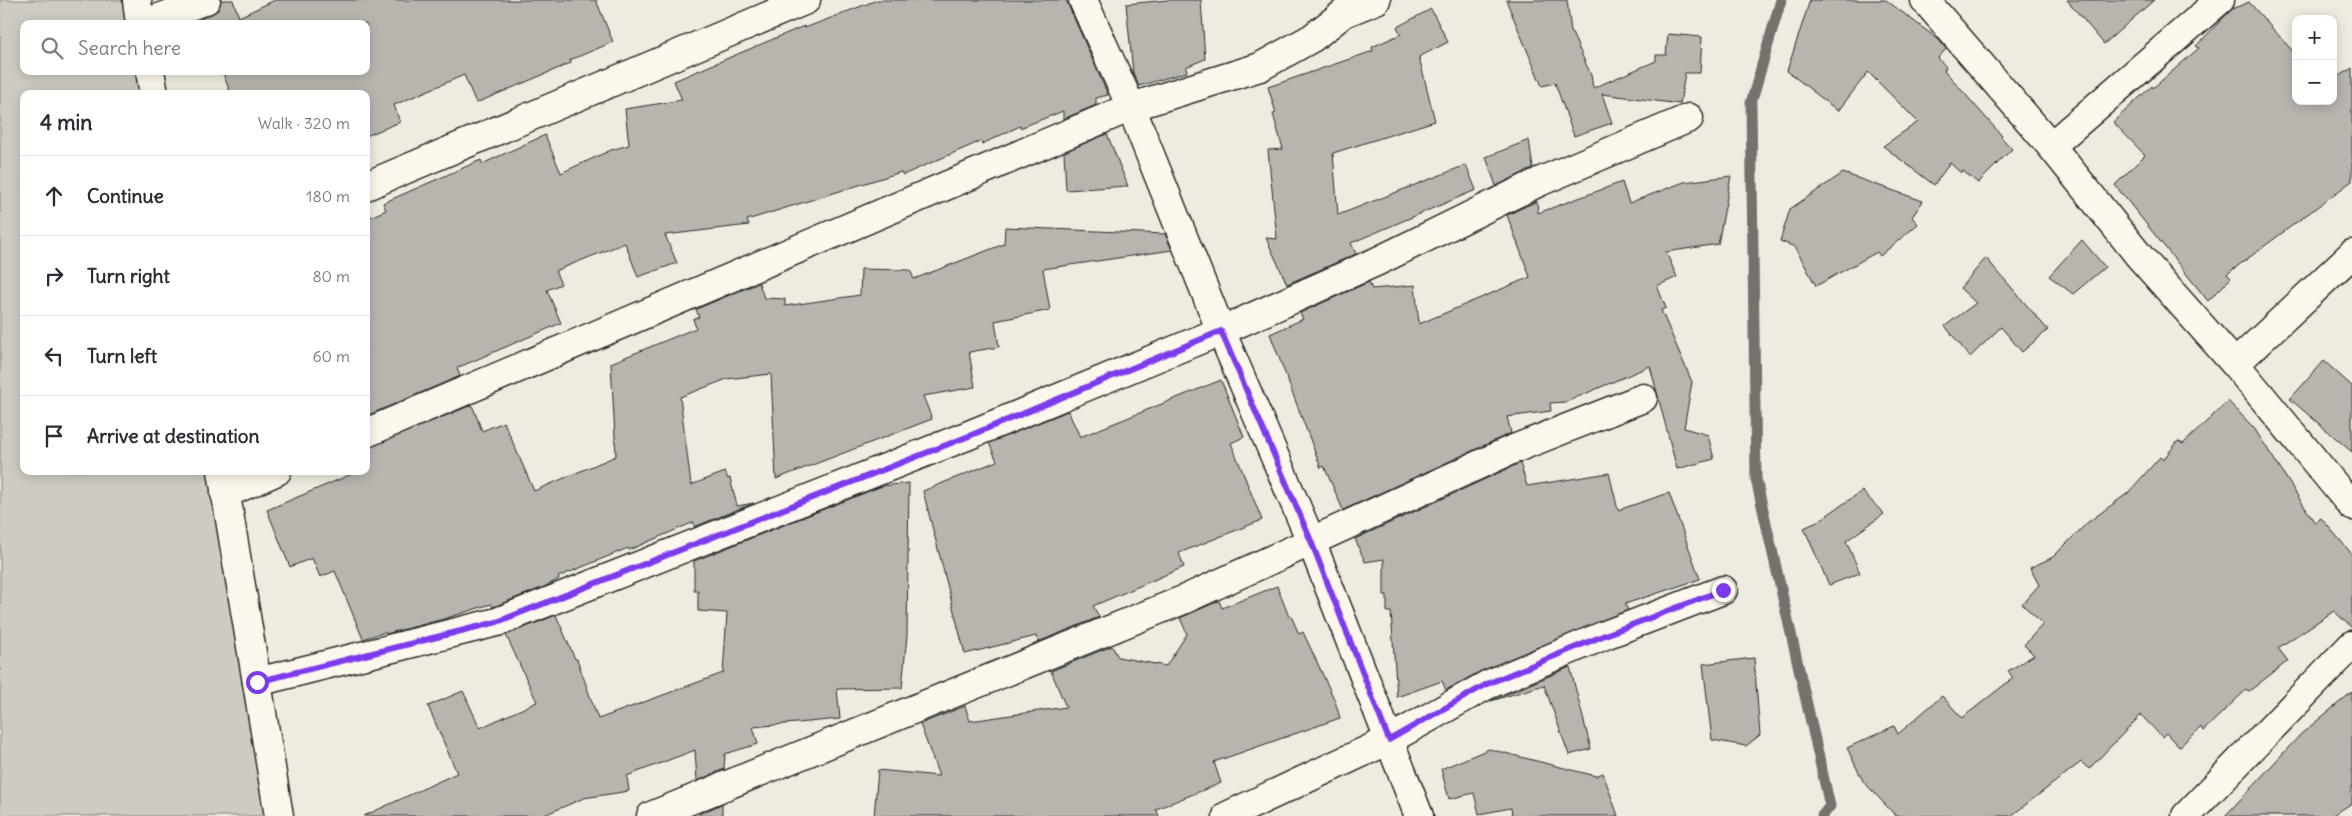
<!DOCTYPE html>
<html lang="en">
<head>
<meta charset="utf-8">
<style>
  body { margin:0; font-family:Delius,sans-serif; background:#f2f2f3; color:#2b2b33 }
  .controls { position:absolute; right:15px; top:15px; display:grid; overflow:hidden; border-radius:10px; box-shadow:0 2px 12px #0003 }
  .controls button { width:45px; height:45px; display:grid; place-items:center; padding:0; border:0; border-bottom:1px solid #e1e1e2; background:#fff; color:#2b2b33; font:25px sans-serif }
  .stop { position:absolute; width:15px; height:15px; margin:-11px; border:4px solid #7c3aed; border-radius:50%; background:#fff }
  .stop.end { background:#7c3aed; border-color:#fff; box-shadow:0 1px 5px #0008 }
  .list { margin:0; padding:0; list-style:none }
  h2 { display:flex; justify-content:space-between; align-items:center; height:65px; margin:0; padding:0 20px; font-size:21px }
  h2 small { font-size:16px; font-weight:400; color:#7c7c81 }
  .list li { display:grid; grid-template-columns:32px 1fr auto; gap:15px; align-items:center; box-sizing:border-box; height:80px; padding:0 20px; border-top:1px solid #e1e1e2 }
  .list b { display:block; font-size:19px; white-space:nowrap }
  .list em { font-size:16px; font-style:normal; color:#7c7c81 }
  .icon { flex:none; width:28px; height:28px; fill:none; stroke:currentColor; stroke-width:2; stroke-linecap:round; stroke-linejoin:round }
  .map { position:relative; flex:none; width:2352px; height:816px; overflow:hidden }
  .search { position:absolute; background:#fff; box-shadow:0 2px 12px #0003; left:20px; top:20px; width:350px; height:55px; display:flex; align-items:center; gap:12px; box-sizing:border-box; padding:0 18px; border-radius:10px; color:#7c7c81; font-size:19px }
  .panel { position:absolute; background:#fff; box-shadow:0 2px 12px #0003; left:20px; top:90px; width:350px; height:385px; border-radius:10px }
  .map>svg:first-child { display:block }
</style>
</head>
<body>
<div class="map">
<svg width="2352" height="816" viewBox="0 0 2352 816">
  <rect width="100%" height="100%" fill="#eeebe0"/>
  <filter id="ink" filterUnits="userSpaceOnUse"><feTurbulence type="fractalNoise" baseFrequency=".02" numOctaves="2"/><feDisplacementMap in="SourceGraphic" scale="10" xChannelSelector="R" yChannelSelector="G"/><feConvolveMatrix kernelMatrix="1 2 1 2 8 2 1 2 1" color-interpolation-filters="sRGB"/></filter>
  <g filter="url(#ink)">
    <path fill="#cecbc2" stroke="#7c7b76" d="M0,0H141L145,24H24V71H152L156,94H24V471H217L273,816H0Z"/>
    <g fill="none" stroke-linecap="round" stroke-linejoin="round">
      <path stroke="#74726e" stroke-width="11" d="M1781,0L1751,103L1756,479L1830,806L1822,816"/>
    </g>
    <g fill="#b8b5ae" stroke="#2b2b2b">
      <path d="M221,0H233L239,17L275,0H596L613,42L570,60L571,63L476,103L464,75L394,105L400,122L366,136V94H231L222,71H366V24H204L202,18L218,10Z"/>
      <path d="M877,0H1066L1108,95L1096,98V105L1063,119V111L1020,128V126L982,144L981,141L903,175L901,172L747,220L749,225L665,235L677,263L638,277L625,243L555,271L561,284L547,290L561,323L457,368L460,376L366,416V219L386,210L383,203L481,160L482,164L545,135L561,173L611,150L629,145L625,109L682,100L674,81L804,26L805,28Z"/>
      <path d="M1168,0H1201L1205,59L1186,67L1187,72L1139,86L1133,73L1126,4Z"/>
      <path d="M1506,0H1567L1571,31L1591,75L1593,88L1656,61V55H1666L1668,34L1702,37L1700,73H1685L1680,104L1602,94L1612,123L1574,136L1555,83L1542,86Z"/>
      <path d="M1810,0H1886L1939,40L1946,49L1938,58L1946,67L1944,70L2002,136L2001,137L2012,149L1978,183L1963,171L1961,173L1950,163L1934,185L1883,146L1918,122L1868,72L1838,111L1787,71Z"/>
      <path d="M2067,0H2154L2104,44Z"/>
      <path d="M2249,2L2296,55V101H2333V81L2352,68V181L2227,274L2231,278L2208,301L2115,185L2145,155L2113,122L2152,86L2153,88L2199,48L2196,46L2232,9Z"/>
      <path d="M1431,9L1448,42L1419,57L1435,121L1333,153L1338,215L1466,165L1476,190L1351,243L1356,254L1287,284L1266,238L1277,239L1268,150L1283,149L1273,114L1276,113L1268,87L1373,51L1372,47L1401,34L1397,27Z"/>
      <path d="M1107,134L1128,186L1066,190L1064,152Z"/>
      <path d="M1529,140L1533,168L1496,186L1486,157Z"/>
      <path d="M1843,173L1923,201L1912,217L1918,224L1880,256L1877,252L1816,286L1795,247L1780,241L1790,209Z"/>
      <path d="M1731,176L1718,244L1666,252L1677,277L1657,286L1666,308L1661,310L1692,382L1684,428L1708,435L1714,459L1677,469L1650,366L1566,402L1550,403L1551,411L1507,417L1511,433L1343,510L1324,466L1321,468L1270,334L1303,319L1300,313L1369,282L1372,289L1415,285L1419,324L1530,277L1507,215L1537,201L1538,213L1622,182L1629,203L1684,182Z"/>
      <path d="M1005,227L1165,234L1172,250L1043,269L1050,310L995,321L999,347L969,352L975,387L923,396L932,419L776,479L771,374L727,379L680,397L691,485L725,472L728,479L730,478L737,506L754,503L694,527V522L629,550L628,548L558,577L559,579L544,587L493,607L491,604L447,618L386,634L385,632L363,639L335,571L320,577L312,558L290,567L267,510L359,471H366V448L472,405L482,431L504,422L534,491L616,456L611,363L696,328L693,319L699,317L696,309L759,283L764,298L785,299V306L860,295L861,269L910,270L914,279L1004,244Z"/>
      <path d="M2082,240L2105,267L2073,294L2049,276Z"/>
      <path d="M1986,258L2048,330L2022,352L2001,327L1970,357L1945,326L1976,303L1960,288Z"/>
      <path d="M2324,361L2352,386V452L2290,399Z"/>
      <path d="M1221,380L1244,437L1231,443L1262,520L1179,553L1184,567L1093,606L1099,617L1038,642L1036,636L965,654L923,491L997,461L989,443L1068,411L1080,437Z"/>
      <path d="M2228,401L2254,428L2315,523L2321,518L2352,554V628L2334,611L2278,648L2288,661L2248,692L2246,690L2203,731L2201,727L2179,747L2166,733L2162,737L2141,715L2089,769L2081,762L2011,816H1896L1863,781L1847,748L1894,726L1898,734L1942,696L1962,718L2013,678L2008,671L2034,655L2024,645L2043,624L2022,604L2039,585L2030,568L2053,557L2087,523L2128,493L2160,457L2163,460L2178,441L2183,444Z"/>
      <path d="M1520,463L1527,486L1609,473L1618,510L1669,493L1700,579L1625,604L1628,610L1481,671L1446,690L1442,681L1397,697L1391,612H1387V595H1384V559L1365,562L1355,539Z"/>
      <path d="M909,483L907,635L902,688L837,689L840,719L753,727L758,744L725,754L724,769L697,781L695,750L627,776L629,791L584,798L542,816H364L457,773L428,706L463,691L480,728L537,702L506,635L556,615L575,659H577L598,719L723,673L727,613L698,611V591H694V561L882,486Z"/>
      <path d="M1862,491L1884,514L1846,541L1860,573L1829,585L1804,528L1817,522Z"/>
      <path d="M1277,586L1289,617L1291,616L1299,634L1303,632L1335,701L1340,718L1214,762L1221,783L1156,809L1159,816H874L878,770L939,776L920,724L965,706L970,721L1066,707L1051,671L1112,646L1118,657L1166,666L1187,634L1180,618L1219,601L1222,608Z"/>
      <path d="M1754,658L1760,735L1746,746L1712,740L1703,664Z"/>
      <path d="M1570,667L1591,749L1569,755L1544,685L1491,701Z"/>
      <path d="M2352,692V803L2332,816H2225L2301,734Z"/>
      <path d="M1489,749L1596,776L1603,773L1618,816H1512L1511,808L1479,814L1474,793L1449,799L1441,769Z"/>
      <path d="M722,804V816H699V814Z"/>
    </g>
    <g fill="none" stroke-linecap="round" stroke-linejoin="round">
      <defs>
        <g id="minor">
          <path d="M137,0L140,24"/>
          <path d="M1083,0L1131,107L1221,331L1311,541L1419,816"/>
          <path d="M1925,0L2051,146L2140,257L2235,364L2352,506"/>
          <path d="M143,24L206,0"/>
          <path d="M150,71L154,94"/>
          <path d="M2051,146L2220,0"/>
          <path d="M366,186L806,0"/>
          <path d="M2235,364L2352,254"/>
          <path d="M366,433L1131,107L1260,67L1312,38L1344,13L1376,0"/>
          <path d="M222,471L279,816"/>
          <path d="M225,494L277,471"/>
          <path d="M257,682L497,622L969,435L1221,331L1378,261L1539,182L1689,118"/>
          <path d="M651,816L1183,600L1509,451L1643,398"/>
          <path d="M1227,816L1389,740L1487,685L1605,635L1723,590"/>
          <path d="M2186,816L2352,645"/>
        </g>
      </defs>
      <use href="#minor" stroke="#2b2b2b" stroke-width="31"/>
      <use href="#minor" stroke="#fbf7ec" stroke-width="28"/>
    </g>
  </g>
  <g fill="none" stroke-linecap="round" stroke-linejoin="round" filter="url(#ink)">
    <path stroke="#7c3aed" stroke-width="6" d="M257,682L497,622L969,436L1221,331L1311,541L1389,740L1487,684L1605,635L1723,590"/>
  </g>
</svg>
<div class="controls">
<button>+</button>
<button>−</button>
</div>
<div class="stop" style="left:257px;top:682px"></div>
<div class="stop end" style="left:1723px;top:590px"></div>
<div class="search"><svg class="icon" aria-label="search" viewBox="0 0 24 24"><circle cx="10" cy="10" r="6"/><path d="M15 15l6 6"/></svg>Search here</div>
<section class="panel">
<h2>4 min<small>Walk · 320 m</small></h2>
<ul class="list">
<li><svg class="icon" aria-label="ahead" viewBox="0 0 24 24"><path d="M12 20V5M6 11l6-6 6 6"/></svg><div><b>Continue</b></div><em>180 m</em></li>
<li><svg class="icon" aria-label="right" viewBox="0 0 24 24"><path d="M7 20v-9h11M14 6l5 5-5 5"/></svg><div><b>Turn right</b></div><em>80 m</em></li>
<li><svg class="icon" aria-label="left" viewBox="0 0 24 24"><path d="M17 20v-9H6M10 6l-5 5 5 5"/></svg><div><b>Turn left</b></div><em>60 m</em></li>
<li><svg class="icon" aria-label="arrive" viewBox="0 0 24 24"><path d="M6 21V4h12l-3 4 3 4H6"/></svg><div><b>Arrive at destination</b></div></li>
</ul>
</section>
</div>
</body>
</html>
